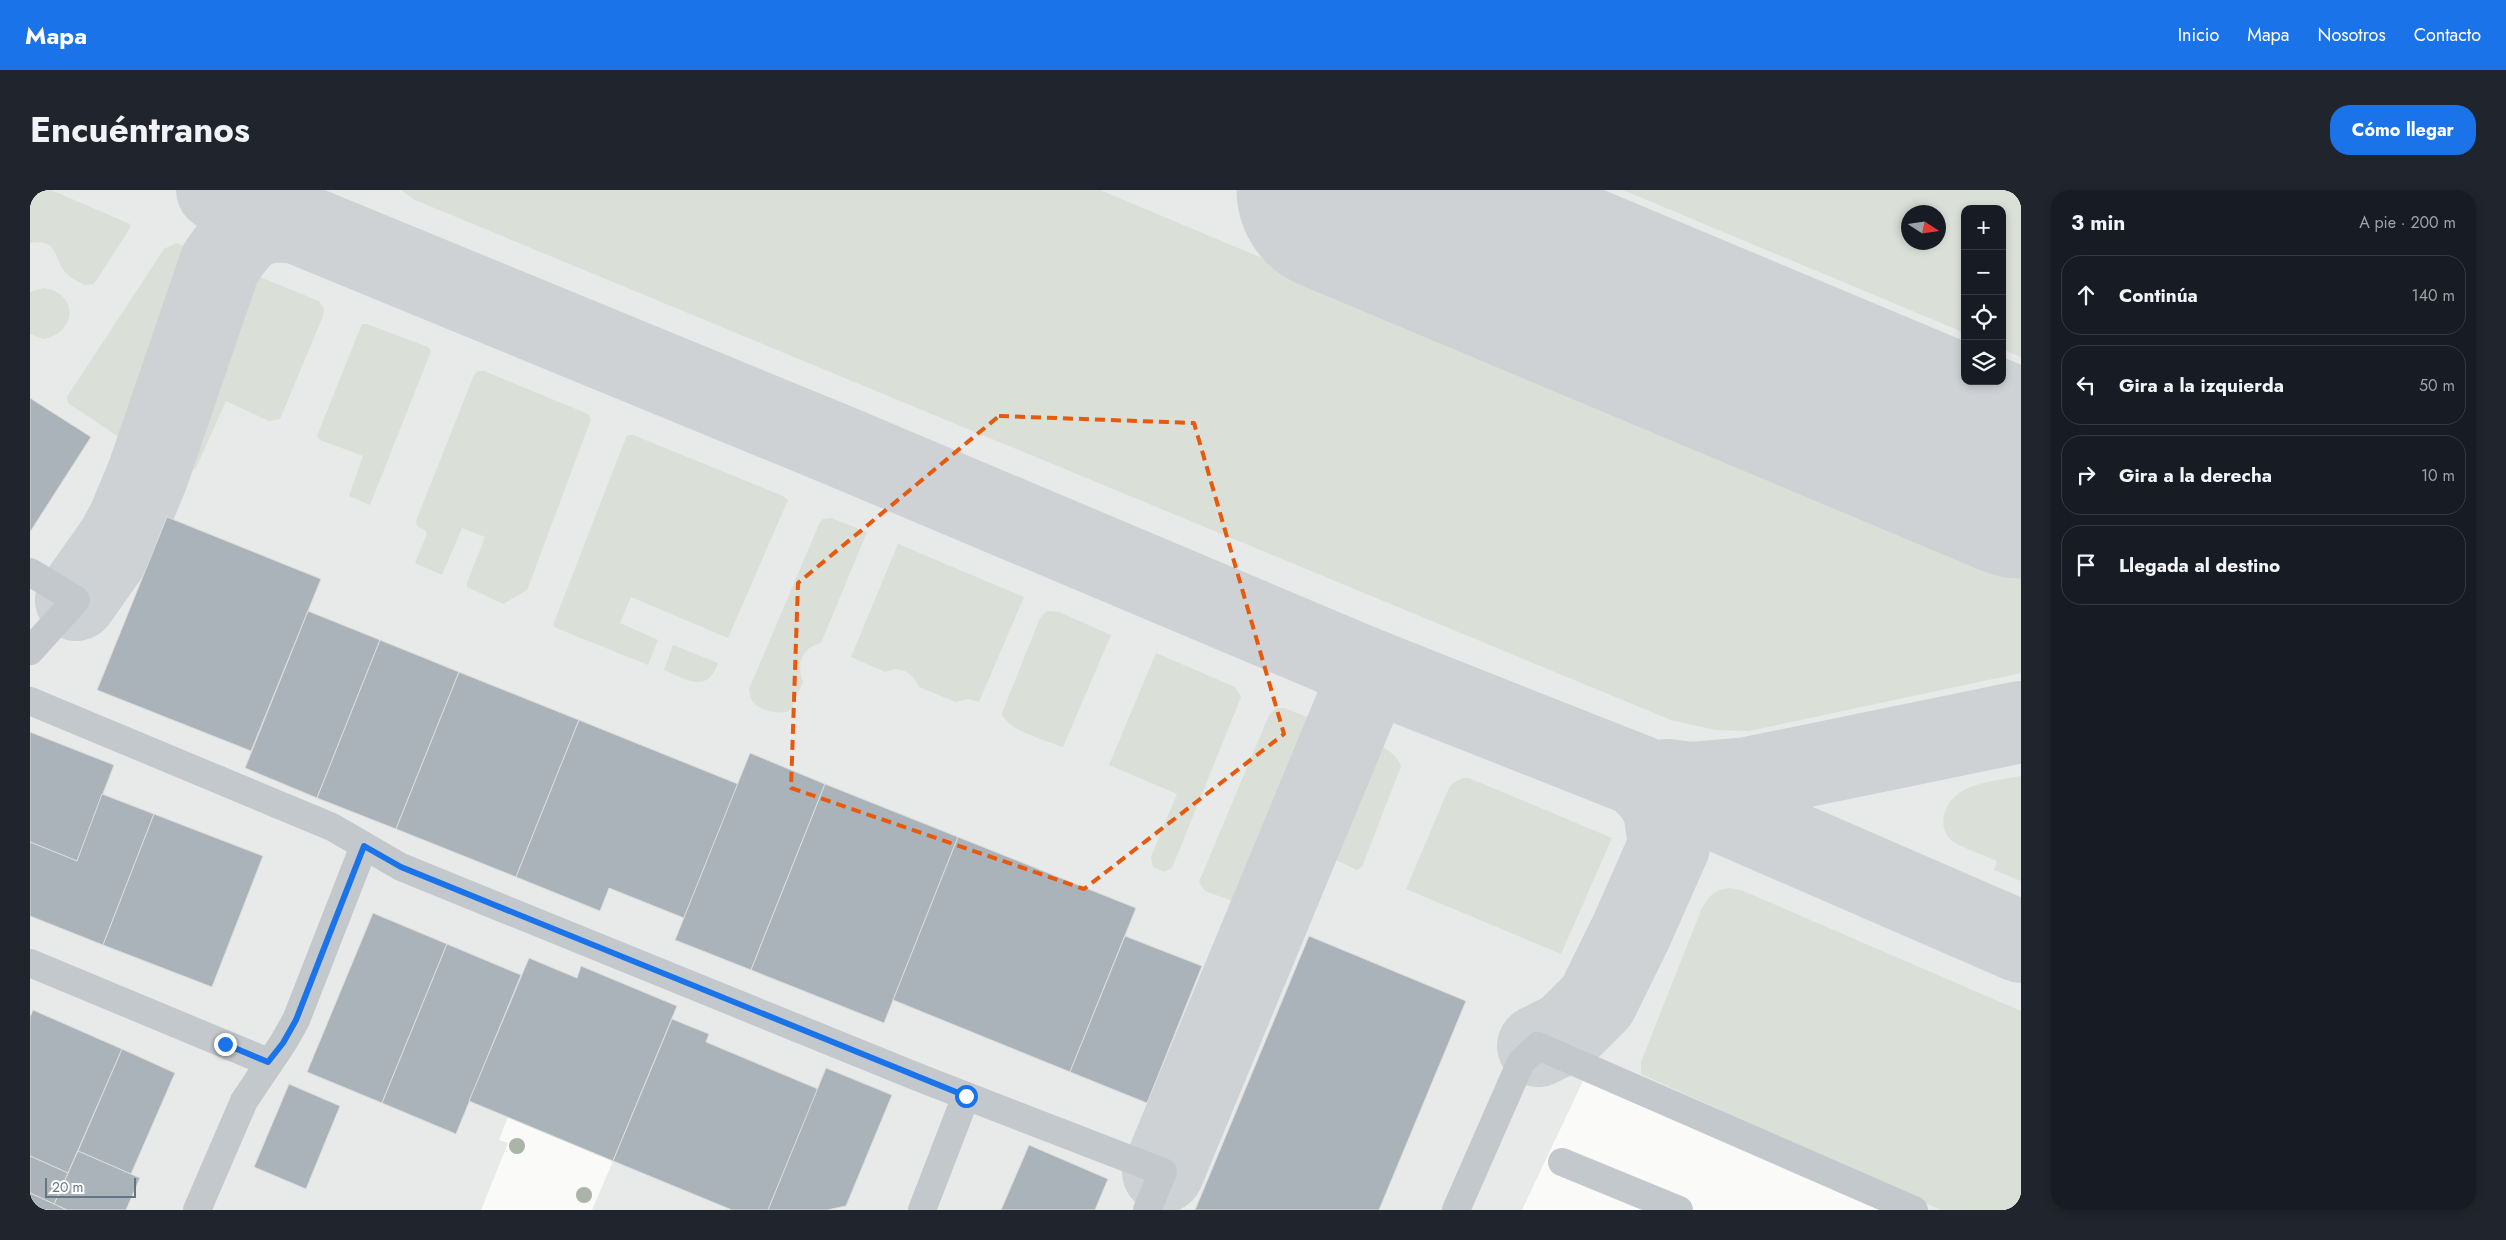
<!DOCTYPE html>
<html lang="es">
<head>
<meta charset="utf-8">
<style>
  body { margin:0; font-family:Jost,sans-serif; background:#20242c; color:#f1f3f6 }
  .controls { position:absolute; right:15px; top:15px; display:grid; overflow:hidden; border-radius:10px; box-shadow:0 2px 8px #0003 }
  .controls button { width:45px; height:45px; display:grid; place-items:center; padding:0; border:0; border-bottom:1px solid #363941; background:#171b24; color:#f1f3f6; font:25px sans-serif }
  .compass { position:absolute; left:1871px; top:15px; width:45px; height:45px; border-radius:50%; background:#171b24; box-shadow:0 2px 8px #0003; rotate:102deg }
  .scale { position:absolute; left:15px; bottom:12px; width:91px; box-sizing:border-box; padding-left:5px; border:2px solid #657683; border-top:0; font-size:14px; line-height:18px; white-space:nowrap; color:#657683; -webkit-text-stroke:4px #fff; paint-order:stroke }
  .stop { position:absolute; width:15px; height:15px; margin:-11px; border:4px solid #1a73e8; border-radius:50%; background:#fff }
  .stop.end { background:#1a73e8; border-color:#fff; box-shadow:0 1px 5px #0008 }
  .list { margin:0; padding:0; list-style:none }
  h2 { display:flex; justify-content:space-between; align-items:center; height:65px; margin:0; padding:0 20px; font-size:21px }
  h2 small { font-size:16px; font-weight:400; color:#9ea1a6 }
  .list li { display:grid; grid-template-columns:32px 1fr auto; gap:15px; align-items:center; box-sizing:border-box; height:80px; margin:0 10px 10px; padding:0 10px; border:1px solid #363941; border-radius:20px }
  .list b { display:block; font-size:19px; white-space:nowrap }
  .list em { font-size:16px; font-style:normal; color:#9ea1a6 }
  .icon { flex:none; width:28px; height:28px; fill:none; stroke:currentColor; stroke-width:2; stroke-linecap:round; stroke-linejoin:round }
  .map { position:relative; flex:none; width:1991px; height:1020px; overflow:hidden; border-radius:20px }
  header { display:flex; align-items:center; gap:30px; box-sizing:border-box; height:70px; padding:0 25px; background:#1a73e8; color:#fff }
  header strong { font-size:24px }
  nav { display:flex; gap:28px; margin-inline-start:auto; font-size:18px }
  .intro { display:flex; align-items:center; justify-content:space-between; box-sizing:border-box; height:120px; padding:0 30px }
  h1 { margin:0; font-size:35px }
  .button { padding:12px 22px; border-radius:20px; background:#1a73e8; color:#fff; font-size:18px; font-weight:700 }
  main { display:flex; gap:30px; padding:0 30px }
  aside { flex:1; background:#171b24; border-radius:20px; box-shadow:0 2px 8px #0003 }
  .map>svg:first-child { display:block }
</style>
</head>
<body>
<header>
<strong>Mapa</strong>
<nav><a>Inicio</a><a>Mapa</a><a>Nosotros</a><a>Contacto</a></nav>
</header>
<div class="intro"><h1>Encuéntranos</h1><a class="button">Cómo llegar</a></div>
<main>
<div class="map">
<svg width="1991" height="1020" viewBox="0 0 1991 1020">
  <rect width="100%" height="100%" fill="#fafaf8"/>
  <path fill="#e8e9e9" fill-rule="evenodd" d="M0,0H1991V1020H1855L1553,891L1492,1020H562L583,971L478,927L469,950L478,953L451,1020H0ZM1935,19H1972V191H1935ZM1878,22H1908V52H1878Z"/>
  <g fill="#dadfd7" fill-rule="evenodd">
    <path d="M0,0H21L100,34V38L64,94L55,95C49,92 42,89 37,84C24,72 30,48 0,53Z"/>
    <path d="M371,0H1070L1991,387V483L1719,541L1686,540L1641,530L385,10Z"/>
    <path d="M1593,0H1991V167L1972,159V19H1935V143ZM1878,22H1908V52H1878Z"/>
    <path d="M146,53L162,59L167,70V81L111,247L105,252L98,253L38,213L37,207L134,59Z"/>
    <path d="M208,81H215L289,111L294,119L293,126L250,229L239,231L196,211L166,278L162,281L145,275L144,268L199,92Z"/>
    <path d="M14,98C48,103 48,142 14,149L0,144V102Z"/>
    <path d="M332,134H337L398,157L401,161L340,315L319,306L333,266L290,250L287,246Z"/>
    <path d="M448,181H454L558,224L561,229L497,400L473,414L437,397V393L455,347L432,338L412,385L385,373L397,344L395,340L387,336L386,331L444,185Z"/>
    <path d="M597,245H603L753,306L758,310L698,448L601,407L590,433L628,450L618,475L526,438L523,435Z"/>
    <path d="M801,328L837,342L791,453C772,457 766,474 773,492L761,519C753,527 729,520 723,512C720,508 720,504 719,499L790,332L793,329Z"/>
    <path d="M868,354L994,407L949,512L938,509L926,512L889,497L883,487L875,481L865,479L855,482L821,467Z"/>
    <path d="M1017,421L1029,422L1081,445L1033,557C1017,551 976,540 972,523L1010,428Z"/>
    <path d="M643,455L688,473C677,505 656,489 634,480Z"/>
    <path d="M1126,463L1205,497L1211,507L1142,678L1134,682L1123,677L1121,667L1147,604L1079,575Z"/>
    <path d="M1246,518H1254L1292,533L1296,537L1297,546L1227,713L1219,717L1175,701L1169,692L1239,525Z"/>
    <path d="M1335,553C1350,554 1366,562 1371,576L1332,677L1327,680L1302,668L1293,639L1320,568L1325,560Z"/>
    <path d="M1991,586V691L1964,680L1967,671C1954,665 1931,658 1921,650C1914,644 1912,634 1914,625C1923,592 1962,592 1991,586Z"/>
    <path d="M1433,588H1439L1582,648L1531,764L1376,699L1419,598L1423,593Z"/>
    <path d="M1699,698L1711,700L1991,821V1020H1911L1611,884V872L1672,718C1679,706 1684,700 1699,698Z"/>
  </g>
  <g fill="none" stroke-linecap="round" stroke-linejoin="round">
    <g stroke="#ced2d4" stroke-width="82">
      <path d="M187,0L805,254L1341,480L1609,586L1991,752"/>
      <path d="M46,410L87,352L99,330L118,284L190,74C215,37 225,28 271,33"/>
      <path d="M1637,590L1661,593L1718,588L1991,532"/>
      <path d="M1508,856L1536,842L1567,811L1601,742L1639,656L1634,618L1624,602L1609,586"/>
      <path d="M1133,982L1341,480"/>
    </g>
    <path stroke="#ced2d4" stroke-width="205" d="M1309,0L1991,286"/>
  </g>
  <g fill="#aab3b9" stroke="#dcdcda">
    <path d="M0,208L61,247L0,342Z"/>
    <path d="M137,327L291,389L221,561L67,500Z"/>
    <path d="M278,421L350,450L287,608L215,578Z"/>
    <path d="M350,450L429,482L366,639L287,608Z"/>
    <path d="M429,482L549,530L486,687L366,639Z"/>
    <path d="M549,530L708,594L654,728L579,698L570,721L486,687Z"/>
    <path d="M0,542L84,575L47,671L0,652Z"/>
    <path d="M720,563L795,594L721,780L645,750Z"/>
    <path d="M795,594L928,647L854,833L721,780Z"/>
    <path d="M72,604L124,624L73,755L0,726V652L47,671Z"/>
    <path d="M124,624L233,666L182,797L73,755Z"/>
    <path d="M928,647L1106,718L1040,882L863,810Z"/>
    <path d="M343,723L417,754L352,913L277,882Z"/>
    <path d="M1095,746L1172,776L1117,913L1040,882Z"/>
    <path d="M1279,746L1436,811L1349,1020H1165Z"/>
    <path d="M417,754L491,785L426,944L352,913Z"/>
    <path d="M499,768L547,788L551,776L647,816L583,971L439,911Z"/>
    <path d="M3,820L92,859L38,983L0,966V827Z"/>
    <path d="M642,829L679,844L676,852L788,899L738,1020H702L583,971Z"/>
    <path d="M92,859L145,883L101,984L48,961Z"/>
    <path d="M796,878L862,905L816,1016L797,1020H738Z"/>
    <path d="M259,894L310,916L276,999L224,977Z"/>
    <path d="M999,955L1078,989L1065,1020H971Z"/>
    <path d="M48,961L110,988L96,1020H37L24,1014Z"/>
    <path d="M0,966L38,983L24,1014L0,1003Z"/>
    <path d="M0,1003L24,1014L37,1020H0Z"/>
  </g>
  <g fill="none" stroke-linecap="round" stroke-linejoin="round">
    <g stroke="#c3c8cc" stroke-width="28">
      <path d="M0,382L46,410L0,461"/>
      <path d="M0,511L302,637L371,677L890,888L1133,982L1117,1020"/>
      <path d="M0,773L238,872"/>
      <path d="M1532,972L1649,1020"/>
      <path d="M167,1020L214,911L253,853L266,830L334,656"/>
      <path d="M892,1020L936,906"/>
      <path d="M1426,1020L1491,872L1508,856L1884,1020"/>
    </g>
  </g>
  <g fill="#aab4a7">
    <circle cx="487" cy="956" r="8"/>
    <circle cx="554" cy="1005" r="8"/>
  </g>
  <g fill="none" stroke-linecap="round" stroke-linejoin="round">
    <path stroke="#1a73e8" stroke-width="6" d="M195,854L238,872L253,853L266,830L334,656L371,677L936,906"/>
  </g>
  <path fill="none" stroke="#e8590c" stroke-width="4" stroke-dasharray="10 6" stroke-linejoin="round" d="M969,226L1164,233L1254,544L1054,699L761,598L768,393Z"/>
</svg>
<div class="controls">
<button>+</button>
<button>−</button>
<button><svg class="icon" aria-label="locate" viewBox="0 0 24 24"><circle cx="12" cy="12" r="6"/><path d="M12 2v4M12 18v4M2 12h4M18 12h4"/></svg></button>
<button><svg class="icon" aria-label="layers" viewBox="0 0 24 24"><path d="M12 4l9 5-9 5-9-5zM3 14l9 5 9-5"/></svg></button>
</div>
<svg class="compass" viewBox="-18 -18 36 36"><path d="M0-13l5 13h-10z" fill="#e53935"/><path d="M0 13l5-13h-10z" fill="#9ea1a6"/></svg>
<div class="scale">20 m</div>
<div class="stop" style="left:936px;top:906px"></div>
<div class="stop end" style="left:195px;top:854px"></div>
</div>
<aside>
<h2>3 min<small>A pie · 200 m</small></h2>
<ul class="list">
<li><svg class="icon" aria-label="ahead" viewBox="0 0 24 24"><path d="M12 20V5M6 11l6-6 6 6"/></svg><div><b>Continúa</b></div><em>140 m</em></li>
<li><svg class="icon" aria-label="left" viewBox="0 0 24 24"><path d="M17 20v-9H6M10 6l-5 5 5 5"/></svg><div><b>Gira a la izquierda</b></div><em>50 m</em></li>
<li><svg class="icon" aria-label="right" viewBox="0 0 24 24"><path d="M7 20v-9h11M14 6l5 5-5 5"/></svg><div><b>Gira a la derecha</b></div><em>10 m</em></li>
<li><svg class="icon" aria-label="arrive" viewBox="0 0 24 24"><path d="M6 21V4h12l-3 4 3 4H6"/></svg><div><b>Llegada al destino</b></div></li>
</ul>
</aside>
</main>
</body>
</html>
